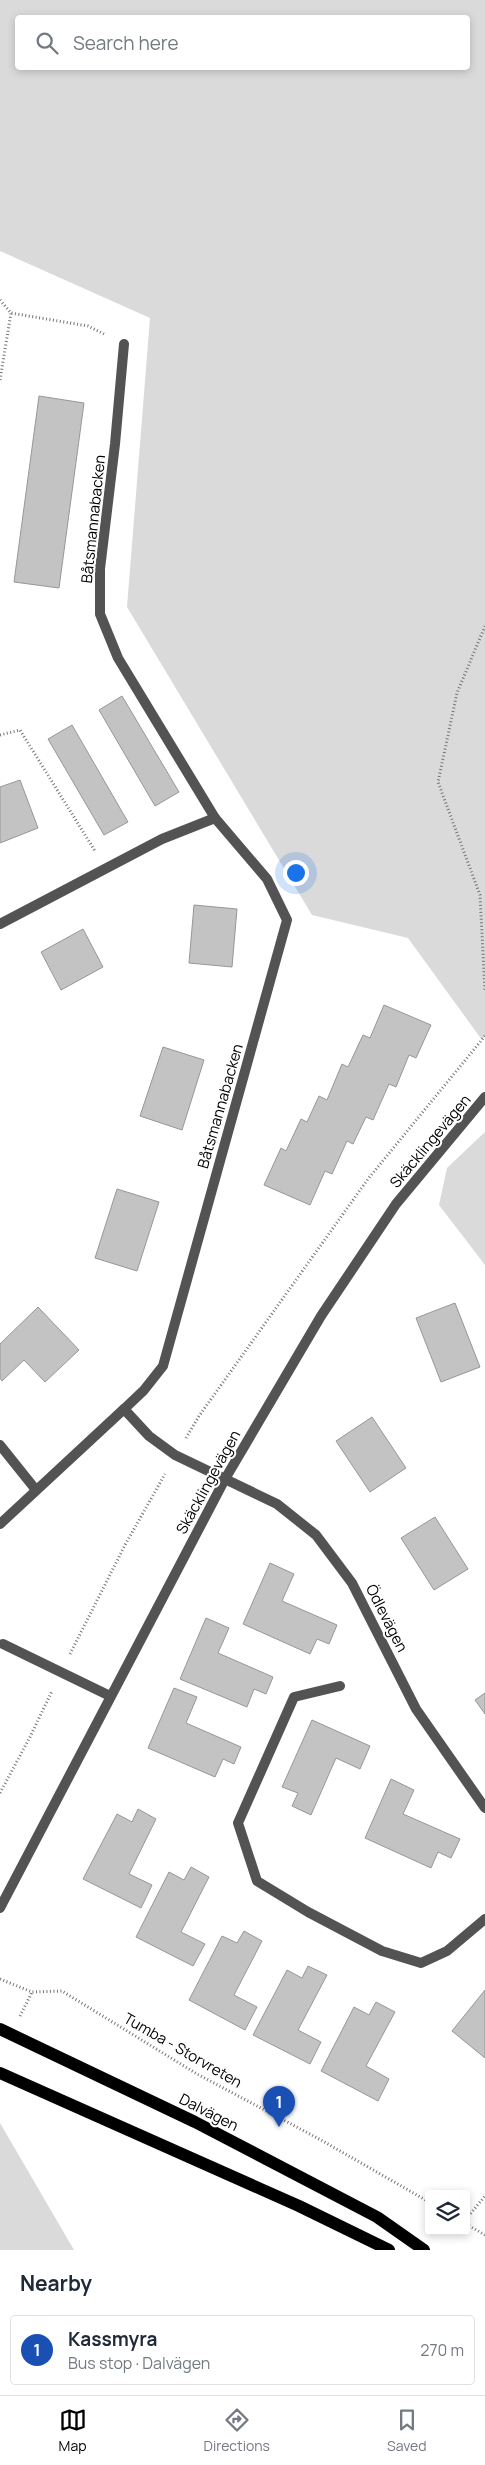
<!DOCTYPE html>
<html lang="en">
<head>
<meta charset="utf-8">
<style>
  body { margin:0; font-family:Manrope,sans-serif; background:#f2f2f3; color:#1f2937 }
  .controls { position:absolute; right:15px; bottom:15px; display:grid; overflow:hidden; border-radius:5px; box-shadow:0 2px 8px #0003 }
  .controls button { width:45px; height:45px; display:grid; place-items:center; padding:0; border:0; border-bottom:1px solid #e0e1e3; background:#fff; color:#1f2937; font:25px sans-serif }
  .you { position:absolute; left:295px; top:872px; width:18px; height:18px; margin:-12px; border:4px solid #fff; border-radius:50%; background:#1a73e8; box-shadow:0 0 0 8px #1a73e833 }
  .badge { display:grid; place-items:center; width:32px; height:32px; border-radius:50%; background:#000; color:#fff; font-size:16px; font-weight:700 }
  .pin { position:absolute; translate:-50% -41px; filter:drop-shadow(0 1px 2px #0008) }
  .pin::after { content:''; position:absolute; top:26px; width:18px; height:15px; background:inherit; clip-path:polygon(0 0,100% 0,50% 100%) }
  .list { margin:0; padding:0; list-style:none }
  h2 { display:flex; justify-content:space-between; align-items:center; height:65px; margin:0; padding:0 20px; font-size:21px }
  h2 small { font-size:16px; font-weight:400; color:#747a83 }
  .list li { display:grid; grid-template-columns:32px 1fr auto; gap:15px; align-items:center; box-sizing:border-box; height:70px; margin:0 10px 10px; padding:0 10px; border:1px solid #e0e1e3; border-radius:5px }
  .list b { display:block; font-size:19px; white-space:nowrap }
  .list p { margin:0; font-size:16px; white-space:nowrap; color:#747a83 }
  .list em { font-size:16px; font-style:normal; color:#747a83 }
  .icon { flex:none; width:28px; height:28px; fill:none; stroke:currentColor; stroke-width:2; stroke-linecap:round; stroke-linejoin:round }
  .map { position:relative; flex:none; width:485px; height:2250px; overflow:hidden }
  .search { position:absolute; background:#fff; box-shadow:0 2px 8px #0003; left:15px; right:15px; top:15px; height:55px; display:flex; align-items:center; gap:12px; box-sizing:border-box; padding:0 18px; border-radius:5px; color:#747a83; font-size:19px }
  .sheet { height:145px; background:#fff }
  nav { display:flex; justify-content:space-around; align-items:center; box-sizing:border-box; height:70px; border-top:1px solid #e0e1e3; background:#fff; font-size:14px; color:#747a83 }
  nav a { display:grid; justify-items:center; gap:2px }
  nav .on { color:#000 }
  .map>svg:first-child { display:block }
</style>
</head>
<body>
<div class="map">
<svg width="485" height="2250" viewBox="0 0 485 2250">
  <rect width="100%" height="100%" fill="#fff"/>
  <g fill="#dadada" fill-rule="evenodd">
    <path d="M0,0H485V1036L482,1040L408,938L312,915L127,607L150,318L0,251ZM18,18H468V68H18Z"/>
    <path d="M485,1132V1265L439,1205L447,1168Z"/>
    <path d="M0,2123L74,2250H0Z"/>
  </g>
  <g fill="#c3c3c3" stroke="#979797">
    <path d="M39,396L84,403L59,588L14,582Z"/>
    <path d="M122,696L179,792L155,806L99,710Z"/>
    <path d="M72,725L128,822L104,835L48,739Z"/>
    <path d="M20,780L38,828L0,843V787Z"/>
    <path d="M194,905L237,909L232,967L189,963Z"/>
    <path d="M83,929L103,967L61,990L41,952Z"/>
    <path d="M384,1005L431,1025L416,1058L409,1055L396,1087L389,1084L373,1120L366,1117L353,1144L347,1141L332,1174L325,1171L310,1205L264,1185L281,1148L286,1151L301,1119L307,1122L319,1096L327,1100L342,1064L348,1067L363,1035L370,1038Z"/>
    <path d="M163,1047L204,1060L182,1130L140,1116Z"/>
    <path d="M117,1189L159,1202L137,1271L95,1258Z"/>
    <path d="M455,1303L480,1367L441,1382L416,1318Z"/>
    <path d="M38,1307L79,1350L45,1382L24,1360L2,1381L0,1378V1344Z"/>
    <path d="M372,1417L406,1468L370,1492L336,1441Z"/>
    <path d="M435,1517L468,1569L434,1590L401,1538Z"/>
    <path d="M270,1563L294,1574L282,1601L337,1625L329,1644L317,1639L310,1654L243,1624Z"/>
    <path d="M206,1618L229,1628L218,1653L273,1677L266,1694L254,1689L247,1707L180,1679Z"/>
    <path d="M174,1688L197,1697L186,1723L241,1747L234,1764L223,1759L215,1777L148,1748Z"/>
    <path d="M485,1693V1714L475,1700Z"/>
    <path d="M312,1720L370,1746L360,1769L336,1758L311,1815L292,1806L298,1793L282,1787Z"/>
    <path d="M391,1779L414,1790L403,1814L460,1839L451,1858L438,1852L431,1868L365,1838Z"/>
    <path d="M138,1809L156,1819L129,1874L152,1885L141,1908L83,1879L117,1814L132,1822Z"/>
    <path d="M191,1867L209,1877L181,1932L205,1944L193,1966L136,1937L169,1872L184,1880Z"/>
    <path d="M244,1931L262,1941L234,1995L257,2007L245,2030L189,2000L222,1936L237,1943Z"/>
    <path d="M308,1966L327,1975L298,2030L321,2042L310,2064L253,2035L287,1970L302,1978Z"/>
    <path d="M485,1990V2058L452,2031Z"/>
    <path d="M376,2002L395,2012L366,2066L389,2079L378,2101L321,2071L354,2007L369,2015Z"/>
  </g>
  <g fill="none" stroke-linecap="round" stroke-linejoin="round">
    <g stroke="#757575" stroke-width="3" stroke-dasharray="1 2.5" stroke-linecap="butt">
      <path d="M0,300L11,313L88,326L106,335"/>
      <path d="M0,380L11,313"/>
      <path d="M485,626L457,693L438,782L480,895L485,992"/>
      <path d="M0,735L20,730L95,851"/>
      <path d="M186,1438L199,1416L368,1179L485,1036"/>
      <path d="M70,1654L125,1545L165,1474"/>
      <path d="M0,1793L30,1737L52,1691"/>
      <path d="M0,1979L32,1992L62,1991L197,2074L321,2140L429,2202"/>
      <path d="M20,2016L32,1992"/>
      <path d="M466,2219L485,2196"/>
      <path d="M466,2224L485,2235"/>
    </g>
    <g stroke="#535353" stroke-width="10">
      <path d="M0,1445L36,1490"/>
      <path d="M3,1644L110,1696"/>
    </g>
    <g stroke="#535353" stroke-width="10">
      <path d="M124,344L115,444L100,569V614L118,658L215,818"/>
      <path d="M0,924L162,839L215,818L267,879L287,920L163,1366L144,1390L124,1409"/>
      <path d="M0,1524L124,1409L149,1436L175,1455L277,1504L316,1535L352,1583L416,1709L485,1808"/>
      <path d="M340,1686L294,1697L238,1823L257,1881L308,1912L382,1951L421,1963L447,1951L485,1919"/>
    </g>
    <path stroke="#535353" stroke-width="10" d="M0,1908L225,1479L321,1316L396,1204L485,1097"/>
    <g stroke="#000" stroke-width="12">
      <path d="M0,2029L195,2122L377,2217L424,2250"/>
      <path d="M0,2073L299,2206L389,2250"/>
    </g>
  </g>
  <g text-anchor="middle" dominant-baseline="central" stroke-width="4" stroke-linejoin="round" paint-order="stroke">
    <g font-size="15" fill="#000" stroke="#fff">
      <text transform="translate(93 519) rotate(-84)">Båtsmannabacken</text>
      <text transform="translate(220 1106) rotate(-74)">Båtsmannabacken</text>
      <text transform="translate(430 1141) rotate(-50)">Skäcklingevägen</text>
      <text transform="translate(208 1482) rotate(-61)">Skäcklingevägen</text>
      <text transform="translate(387 1618) rotate(63)">Ödlevägen</text>
      <text transform="translate(183 2050) rotate(30)">Tumba - Storvreten</text>
      <text transform="translate(209 2112) rotate(27)">Dalvägen</text>
    </g>
  </g>
</svg>
<div class="controls">
<button><svg class="icon" aria-label="layers" viewBox="0 0 24 24"><path d="M12 4l9 5-9 5-9-5zM3 14l9 5 9-5"/></svg></button>
</div>
<div class="you"></div>
<div class="pin badge" style="left:279px;top:2127px;background:#1a4fb4">1</div>
<div class="search"><svg class="icon" aria-label="search" viewBox="0 0 24 24"><circle cx="10" cy="10" r="6"/><path d="M15 15l6 6"/></svg>Search here</div>
</div>
<section class="sheet">
<h2>Nearby<small></small></h2>
<ul class="list">
<li><span class="badge" style="background:#1a4fb4">1</span><div><b>Kassmyra</b><p>Bus stop · Dalvägen</p></div><em>270 m</em></li>
</ul>
</section>
<nav>
<a class="on"><svg class="icon" aria-label="map" viewBox="0 0 24 24"><path d="M3 6l6-2 6 2 6-2v14l-6 2-6-2-6 2zM9 4v14M15 6v14"/></svg>Map</a>
<a><svg class="icon" aria-label="directions" viewBox="0 0 24 24"><path d="M12 3l9 9-9 9-9-9zM9 14v-3h6M13 9l2 2-2 2"/></svg>Directions</a>
<a><svg class="icon" aria-label="saved" viewBox="0 0 24 24"><path d="M7 4h10v16l-5-4-5 4z"/></svg>Saved</a>
</nav>
</body>
</html>
